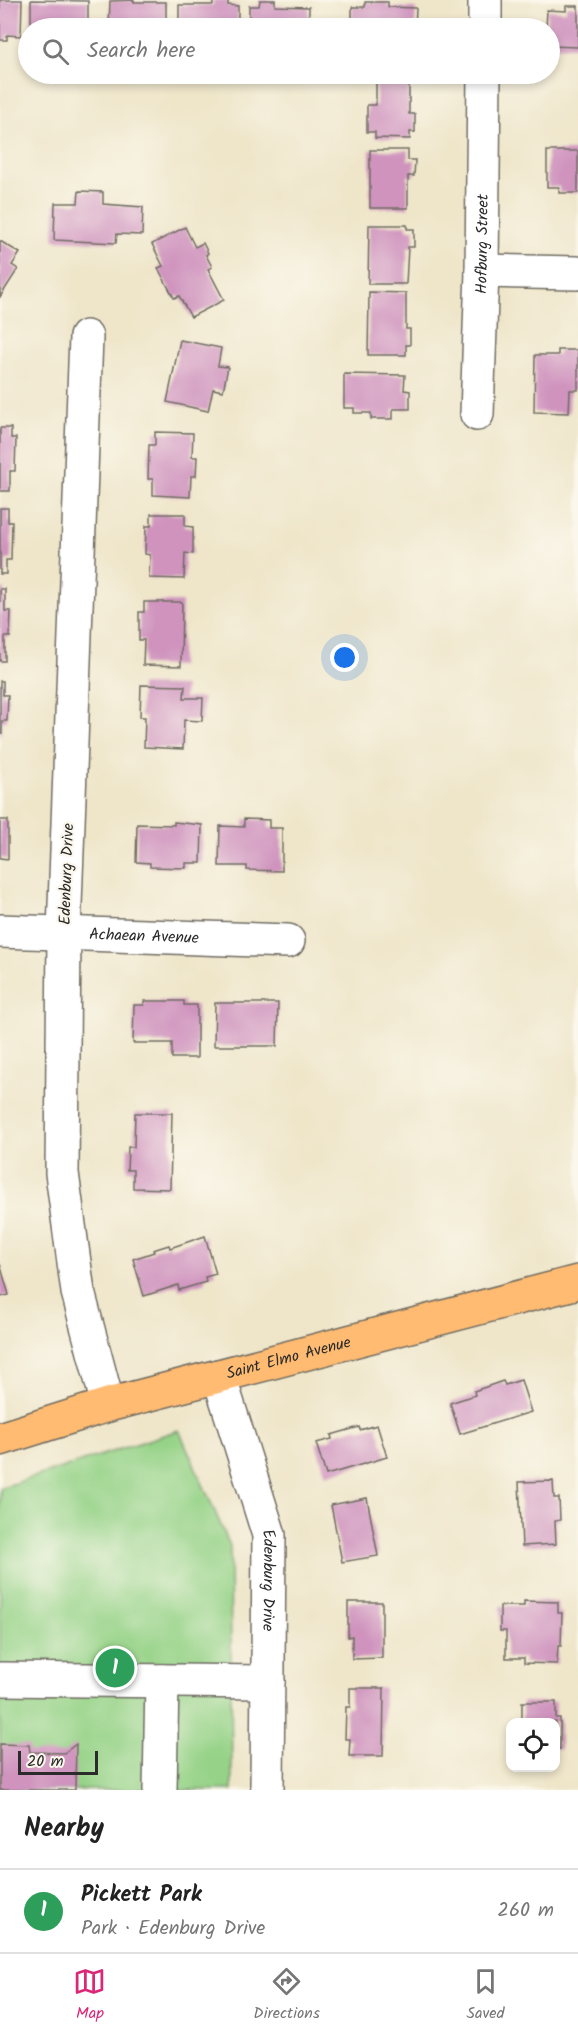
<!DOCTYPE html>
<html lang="en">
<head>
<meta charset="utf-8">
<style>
  body { margin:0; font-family:Kalam,sans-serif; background:#f6f6f6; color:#222 }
  .controls { position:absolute; right:18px; bottom:18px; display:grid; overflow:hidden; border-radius:12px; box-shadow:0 3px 9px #0003 }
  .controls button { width:54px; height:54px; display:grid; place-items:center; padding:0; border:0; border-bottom:2px solid #e0e0e0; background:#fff; color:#222; font:30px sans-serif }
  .scale { position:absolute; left:18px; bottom:15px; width:80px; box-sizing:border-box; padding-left:6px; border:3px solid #2b2b2b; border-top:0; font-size:16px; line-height:21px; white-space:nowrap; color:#2b2b2b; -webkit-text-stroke:4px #fbf7ec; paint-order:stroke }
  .you { position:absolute; left:345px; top:658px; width:21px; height:21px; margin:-15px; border:4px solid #fff; border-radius:50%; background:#1a73e8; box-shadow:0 0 0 9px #1a73e833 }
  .badge { display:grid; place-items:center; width:39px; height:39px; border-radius:50%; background:#db2777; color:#fff; font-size:20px; font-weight:700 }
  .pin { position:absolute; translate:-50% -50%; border:3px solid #fff; box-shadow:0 2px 6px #0006 }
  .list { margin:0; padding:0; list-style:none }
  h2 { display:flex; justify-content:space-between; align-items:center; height:78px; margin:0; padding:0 24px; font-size:26px }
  h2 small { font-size:20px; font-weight:400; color:#767676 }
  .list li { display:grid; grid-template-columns:39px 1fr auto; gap:18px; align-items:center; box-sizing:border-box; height:84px; padding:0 24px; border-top:2px solid #e0e0e0 }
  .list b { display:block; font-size:22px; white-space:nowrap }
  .list p { margin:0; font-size:20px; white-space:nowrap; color:#767676 }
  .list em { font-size:20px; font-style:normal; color:#767676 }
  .icon { flex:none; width:33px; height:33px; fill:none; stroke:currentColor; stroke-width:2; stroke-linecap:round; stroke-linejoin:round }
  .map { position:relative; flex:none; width:578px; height:1790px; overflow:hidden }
  .search { position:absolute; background:#fff; box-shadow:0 3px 9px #0003; left:18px; right:18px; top:18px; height:66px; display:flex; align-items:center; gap:15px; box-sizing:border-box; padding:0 21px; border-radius:33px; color:#767676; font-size:22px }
  .sheet { height:162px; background:#fff }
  nav { display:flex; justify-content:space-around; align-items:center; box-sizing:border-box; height:84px; border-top:2px solid #e0e0e0; background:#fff; font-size:16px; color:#767676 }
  nav a { display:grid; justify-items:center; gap:3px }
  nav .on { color:#db2777 }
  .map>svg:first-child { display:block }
</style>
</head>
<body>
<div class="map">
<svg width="578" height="1790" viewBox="0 0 578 1790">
  <rect width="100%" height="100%" fill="#fbf7ec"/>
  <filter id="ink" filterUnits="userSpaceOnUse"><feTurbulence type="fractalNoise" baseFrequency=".0167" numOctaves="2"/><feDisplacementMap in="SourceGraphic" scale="12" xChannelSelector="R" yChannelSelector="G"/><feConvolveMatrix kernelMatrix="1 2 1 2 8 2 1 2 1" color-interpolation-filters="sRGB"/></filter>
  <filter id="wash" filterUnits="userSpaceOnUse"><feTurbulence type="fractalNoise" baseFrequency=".008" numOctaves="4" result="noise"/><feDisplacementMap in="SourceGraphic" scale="24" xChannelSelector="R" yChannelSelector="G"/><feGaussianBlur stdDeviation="1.35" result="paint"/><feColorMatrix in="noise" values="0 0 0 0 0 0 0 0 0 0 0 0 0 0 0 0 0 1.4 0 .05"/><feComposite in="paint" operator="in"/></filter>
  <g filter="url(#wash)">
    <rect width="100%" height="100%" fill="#efe6ca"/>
    <path fill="#96d388" stroke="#607f5a" stroke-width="1.5" d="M179,1430L230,1546L232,1790H0V1488Z"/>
    <g id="blocks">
      <g fill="#cf93be">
        <path d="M0,0H22L21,36L7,35V40H0Z"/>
        <path d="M31,0L88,1V28H31Z"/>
        <path d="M134,0V2H166V28H109L110,1Z"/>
        <path d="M213,0H228V5L238,6V28H179V5H213Z"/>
        <path d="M260,0H275V6L309,7V28H249V6H259Z"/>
        <path d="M365,2H388V7L416,8L415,28H352V7H365Z"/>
        <path d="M566,6H578V47L550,46V28H546L547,10L566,11Z"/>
        <path d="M376,79L409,80V114H415V132H410V139L375,138V132H367V105H376Z"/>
        <path d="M370,150H408V160H415L414,176H408V208H370Z"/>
        <path d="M547,151H578V193H559V187H547Z"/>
        <path d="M79,191L103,192V204L143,207L142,235L117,234L116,243L54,240L55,203H78Z"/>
        <path d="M369,225H407V229H414V247H408L406,284H368Z"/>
        <path d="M185,227L195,247L203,243L208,253L206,255L212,267L208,269L224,300L191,317L179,296L174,298L158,268L163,266L152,244Z"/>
        <path d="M0,241L20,253L12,265L18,269L0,297Z"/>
        <path d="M369,292L406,293V329H410V345H406V355H368Z"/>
        <path d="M180,340L221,348L218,366L228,367L223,391L213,389L208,411L167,402Z"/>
        <path d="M558,350H578V390H570L569,413L534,412L535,355H558Z"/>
        <path d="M344,374L405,375L404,390L410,391V409H393V419H371V413H354V408H344Z"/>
        <path d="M0,428H11V438H16L15,471H10V491H0Z"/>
        <path d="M155,432L193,433L192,457H197L196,476H191L190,497L153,495V479H148L149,445H155Z"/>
        <path d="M0,508H8V522H12L11,560H6V574H0Z"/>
        <path d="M151,514H185V526L193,527V554L185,553L184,579L149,578L150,555L145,554L146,526H151Z"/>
        <path d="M0,589H5V611H11L10,637H5V661H0Z"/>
        <path d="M144,602H182L181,666L143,665L144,640H139V612H144Z"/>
        <path d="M0,681H3V695H8L7,721H2V734H0Z"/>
        <path d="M141,685L185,686L184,698H203L202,721L184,720L183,749L144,747L145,717H140Z"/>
        <path d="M244,819L269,820V828H282V871L247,870V866H219L220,826L244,827Z"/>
        <path d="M0,820H8V859L0,858Z"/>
        <path d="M174,822L202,825L201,863H186V868L150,867V863L136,862L137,824L174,825Z"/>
        <path d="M144,1001H184V1005H197V1058H172V1043H133L134,1005H144Z"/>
        <path d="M215,1003H278L277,1046H214Z"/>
        <path d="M135,1113H172L170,1189L133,1188V1170H127L128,1147H134Z"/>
        <path d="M205,1236L216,1274L205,1277L206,1282L179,1290L178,1285L144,1296L133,1259L154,1252L153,1250L169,1245L170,1248Z"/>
        <path d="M0,1264L9,1295L0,1297Z"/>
        <path d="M521,1380L531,1412L460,1434L450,1403L475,1395L474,1391L503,1381L505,1385Z"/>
        <path d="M377,1425L387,1457L326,1475L316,1443L332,1439L331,1435L359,1427L360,1430Z"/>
        <path d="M553,1481L554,1498H559L560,1520L555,1521L556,1544L522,1546L519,1482Z"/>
        <path d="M367,1498L378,1556L342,1562L331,1505Z"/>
        <path d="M524,1601L558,1602V1613H562L561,1646H558L557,1664L524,1663V1658H506V1631H500V1606H524Z"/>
        <path d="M348,1602H382V1658L352,1659V1636L348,1637Z"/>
        <path d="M350,1688H384L383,1756H349L350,1739H345L346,1707H350Z"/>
        <path d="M522,1702H556V1718H560V1749H556V1722H522Z"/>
        <path d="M0,1744L29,1745L30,1752L64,1753L76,1744L75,1790H0Z"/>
      </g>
    </g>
  </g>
  <g filter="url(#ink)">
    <use href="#blocks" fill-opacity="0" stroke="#706c63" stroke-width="1.5"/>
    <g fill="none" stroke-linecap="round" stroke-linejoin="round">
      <defs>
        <g id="minor">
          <path d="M485,28V0"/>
          <path d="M482,271L578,273"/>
          <path d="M86,337L64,932L62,1173L78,1292L108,1405"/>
          <path id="s1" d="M477,414L482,271L484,74"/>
          <path id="s2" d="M0,931L288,941"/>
          <path id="s3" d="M219,1376L269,1535L267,1790"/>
          <path d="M0,1679L268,1682"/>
          <path d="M160,1790L162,1681"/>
        </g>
        <g id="major">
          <path id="s4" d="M0,1439L108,1405L578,1282"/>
        </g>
      </defs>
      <use href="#minor" stroke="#706c63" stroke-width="36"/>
      <use href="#major" stroke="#706c63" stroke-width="36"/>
      <use href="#minor" stroke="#fff" stroke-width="33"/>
      <use href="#major" stroke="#ffbb71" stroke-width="33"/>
    </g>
  </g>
  <g text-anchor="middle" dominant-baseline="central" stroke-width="4.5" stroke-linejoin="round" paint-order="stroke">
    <g font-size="16" fill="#2b2b2b" stroke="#fbf7ec">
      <text stroke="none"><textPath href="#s1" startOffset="170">Hofburg Street</textPath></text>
      <text transform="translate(67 874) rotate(-88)">Edenburg Drive</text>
      <text stroke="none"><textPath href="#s2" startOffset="144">Achaean Avenue</textPath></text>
      <text stroke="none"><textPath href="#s4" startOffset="300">Saint Elmo Avenue</textPath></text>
      <text stroke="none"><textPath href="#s3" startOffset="212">Edenburg Drive</textPath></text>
    </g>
  </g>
</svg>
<div class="controls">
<button><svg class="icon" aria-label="locate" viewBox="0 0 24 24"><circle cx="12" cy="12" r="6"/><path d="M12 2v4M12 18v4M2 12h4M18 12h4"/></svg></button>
</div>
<div class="scale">20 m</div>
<div class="you"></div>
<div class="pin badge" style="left:115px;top:1668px;background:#2e9e5b">1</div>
<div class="search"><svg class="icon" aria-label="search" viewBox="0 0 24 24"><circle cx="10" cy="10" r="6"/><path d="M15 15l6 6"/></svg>Search here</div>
</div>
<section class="sheet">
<h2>Nearby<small></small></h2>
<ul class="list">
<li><span class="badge" style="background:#2e9e5b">1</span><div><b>Pickett Park</b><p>Park · Edenburg Drive</p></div><em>260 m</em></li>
</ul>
</section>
<nav>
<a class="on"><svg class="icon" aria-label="map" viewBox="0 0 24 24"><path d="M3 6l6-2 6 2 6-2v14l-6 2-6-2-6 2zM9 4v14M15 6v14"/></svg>Map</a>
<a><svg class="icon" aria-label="directions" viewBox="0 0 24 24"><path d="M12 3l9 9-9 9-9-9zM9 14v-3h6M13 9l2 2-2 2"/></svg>Directions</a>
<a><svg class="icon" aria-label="saved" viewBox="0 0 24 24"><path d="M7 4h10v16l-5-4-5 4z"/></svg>Saved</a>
</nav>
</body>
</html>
